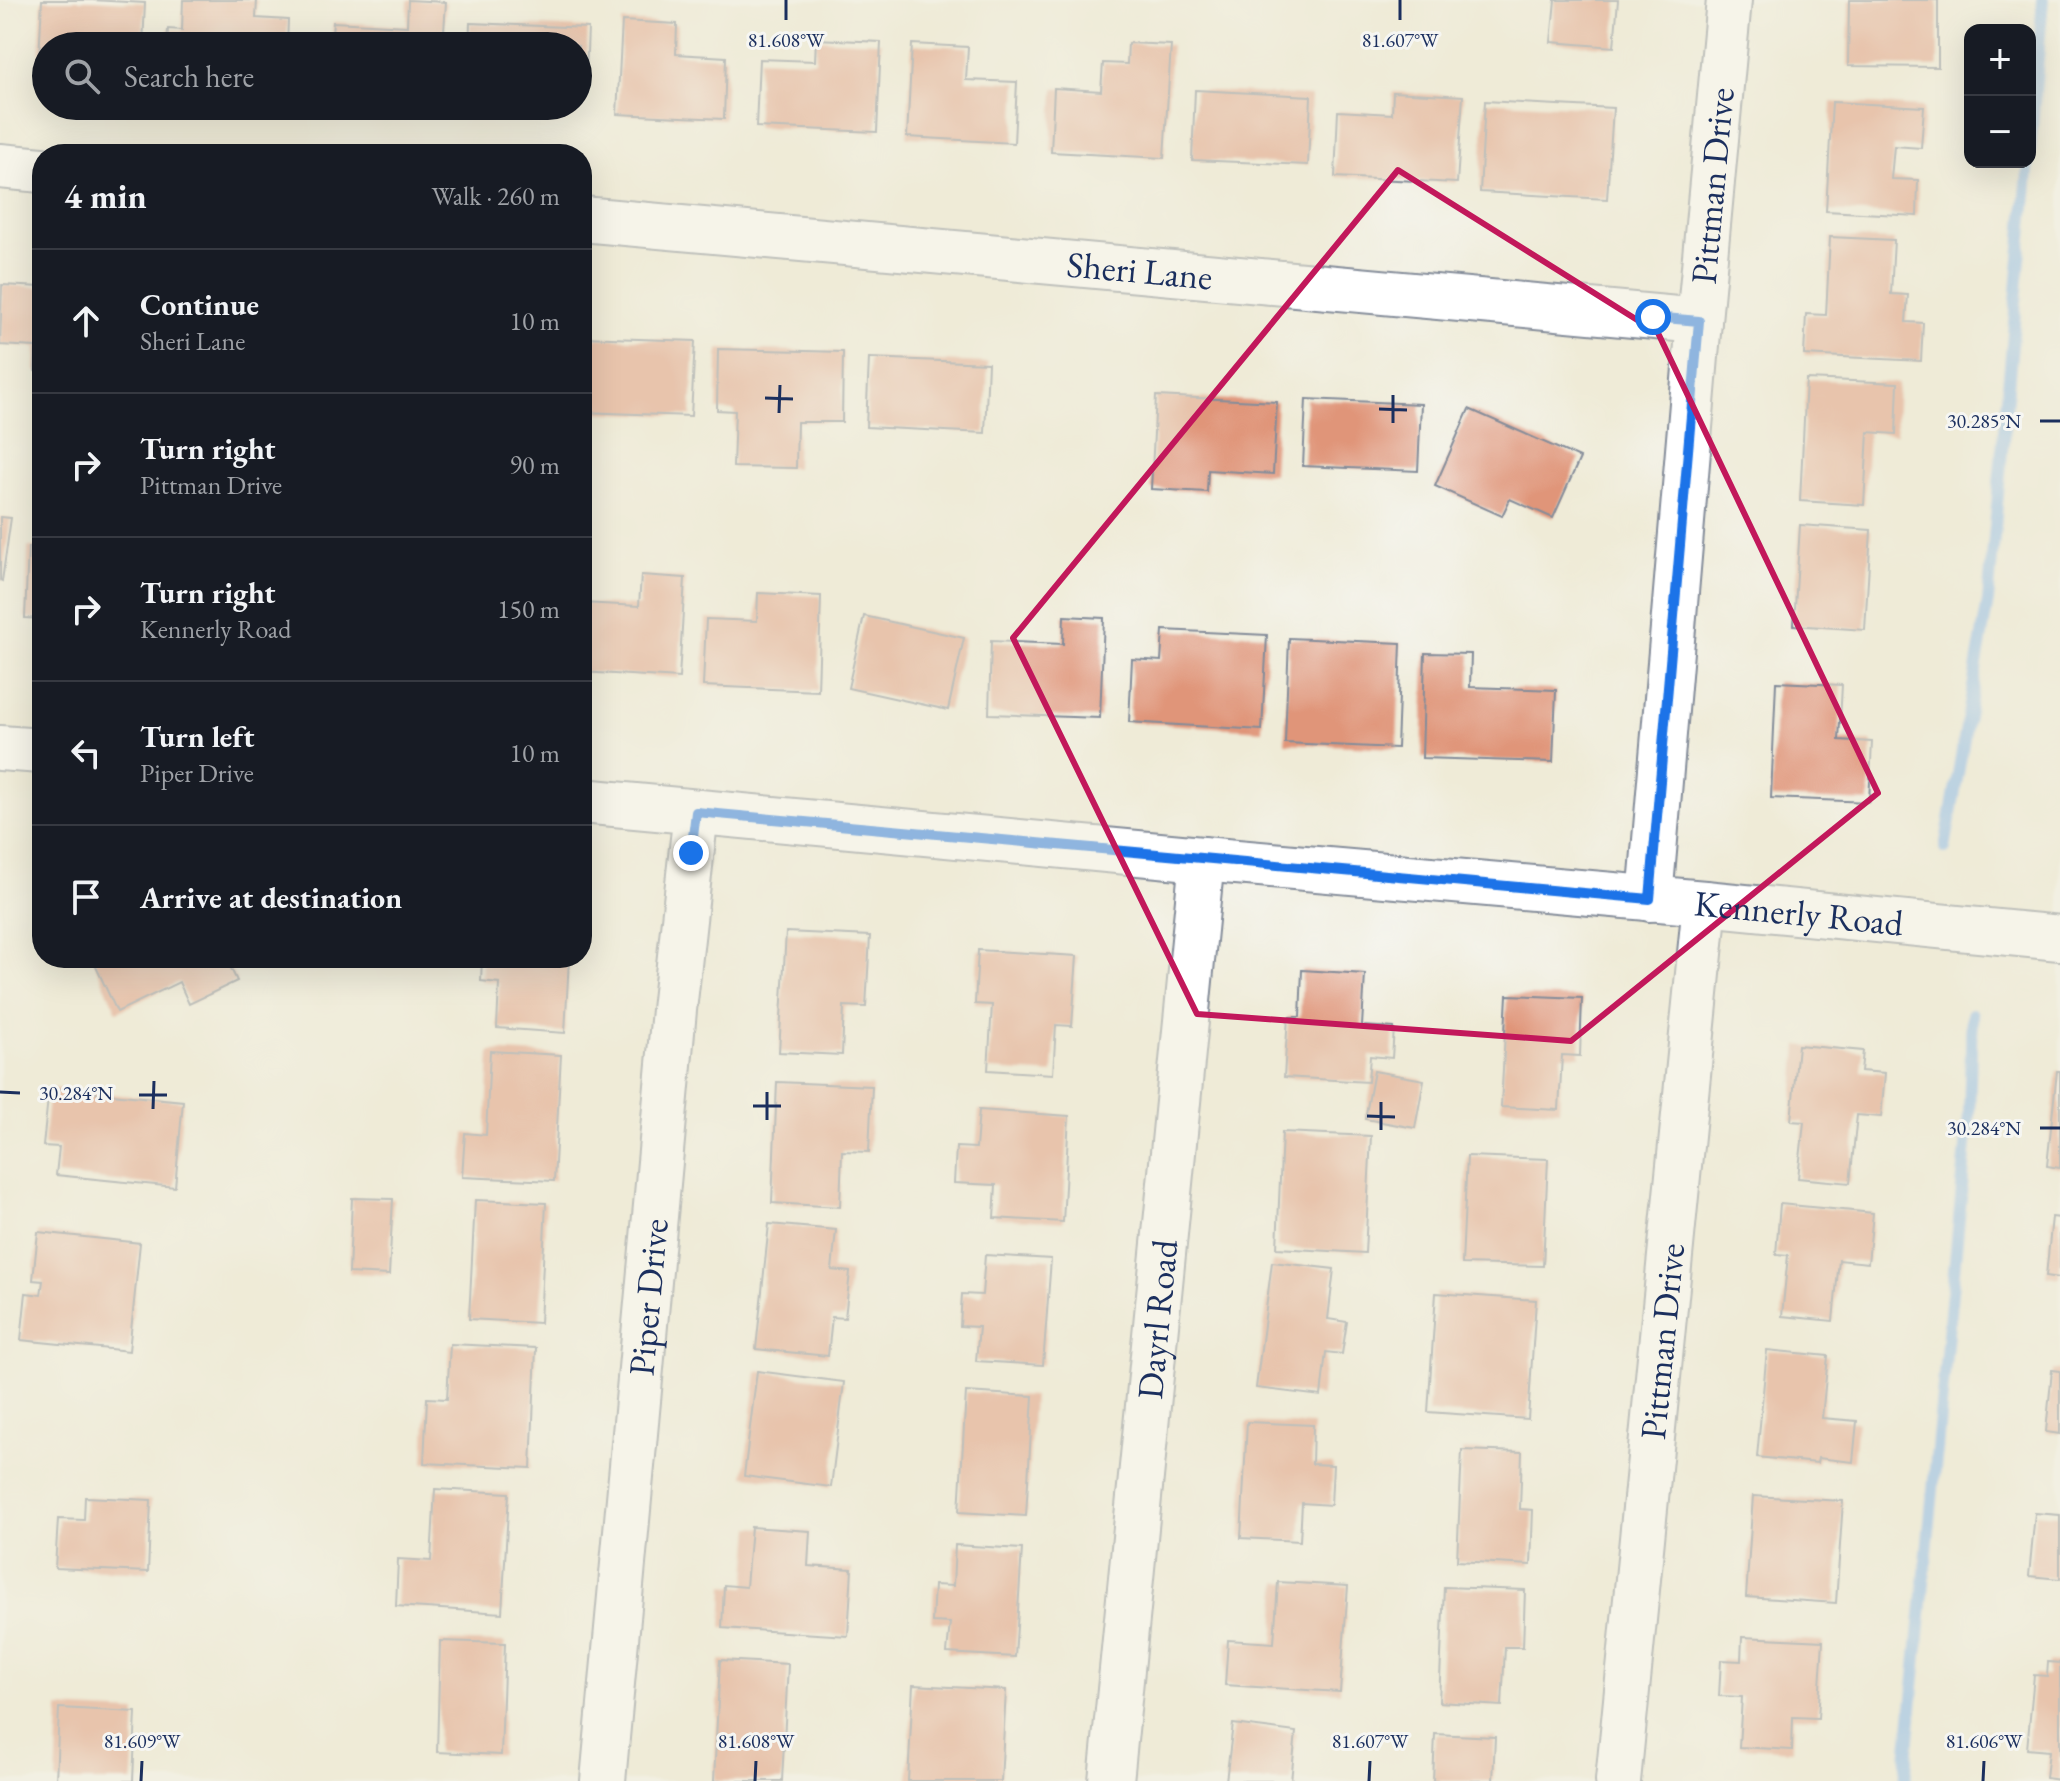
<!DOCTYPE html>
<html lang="en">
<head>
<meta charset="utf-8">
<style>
  body { margin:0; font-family:"EB Garamond",serif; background:#242831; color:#f1f3f6 }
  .controls { position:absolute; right:24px; top:24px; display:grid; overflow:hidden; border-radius:16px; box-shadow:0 8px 32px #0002 }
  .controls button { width:72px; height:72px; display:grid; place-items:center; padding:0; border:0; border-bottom:2px solid #363941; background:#171b24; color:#f1f3f6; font:40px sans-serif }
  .stop { position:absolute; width:24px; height:24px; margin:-18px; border:6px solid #1a73e8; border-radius:50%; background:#fff }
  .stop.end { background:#1a73e8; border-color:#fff; box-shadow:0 2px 8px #0008 }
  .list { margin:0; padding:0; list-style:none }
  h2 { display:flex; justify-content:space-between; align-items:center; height:104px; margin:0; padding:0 32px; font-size:34px }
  h2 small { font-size:26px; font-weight:400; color:#9ea1a6 }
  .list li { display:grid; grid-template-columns:52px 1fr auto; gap:24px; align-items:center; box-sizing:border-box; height:144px; padding:0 32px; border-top:2px solid #363941 }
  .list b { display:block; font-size:30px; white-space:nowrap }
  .list p { margin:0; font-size:26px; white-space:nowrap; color:#9ea1a6 }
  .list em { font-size:26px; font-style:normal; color:#9ea1a6 }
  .icon { flex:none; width:44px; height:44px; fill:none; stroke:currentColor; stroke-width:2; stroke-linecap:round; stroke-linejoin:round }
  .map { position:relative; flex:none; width:2060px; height:1781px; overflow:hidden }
  .search { position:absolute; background:#171b24; box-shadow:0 8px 32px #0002; left:32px; top:32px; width:560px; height:88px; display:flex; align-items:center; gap:20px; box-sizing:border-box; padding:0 28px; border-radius:44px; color:#9ea1a6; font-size:30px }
  .panel { position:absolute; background:#171b24; box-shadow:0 8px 32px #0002; left:32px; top:144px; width:560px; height:824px; border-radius:32px }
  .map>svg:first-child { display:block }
</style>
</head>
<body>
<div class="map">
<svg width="2060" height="1781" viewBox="0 0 2060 1781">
  <rect width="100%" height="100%" fill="#f6f6f2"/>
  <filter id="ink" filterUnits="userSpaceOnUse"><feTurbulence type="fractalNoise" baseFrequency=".0125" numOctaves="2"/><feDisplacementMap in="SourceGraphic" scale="16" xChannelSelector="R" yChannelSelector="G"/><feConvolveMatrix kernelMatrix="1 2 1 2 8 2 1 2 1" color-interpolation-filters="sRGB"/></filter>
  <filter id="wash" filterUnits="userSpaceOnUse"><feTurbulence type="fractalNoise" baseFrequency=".006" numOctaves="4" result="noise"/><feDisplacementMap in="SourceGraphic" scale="32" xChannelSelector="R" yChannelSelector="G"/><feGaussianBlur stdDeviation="1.8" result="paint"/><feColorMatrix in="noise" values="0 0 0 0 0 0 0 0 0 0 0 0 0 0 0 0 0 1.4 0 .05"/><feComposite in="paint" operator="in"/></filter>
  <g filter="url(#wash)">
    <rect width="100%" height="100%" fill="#efebd7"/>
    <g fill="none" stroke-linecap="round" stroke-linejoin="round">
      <g stroke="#7fb4ed" stroke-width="12">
        <path d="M2030,150L2043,0"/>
        <path d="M1945,848L1988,601L2029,162"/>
        <path d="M1905,1781L1969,1115L1972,1014"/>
      </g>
    </g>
    <g id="blocks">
      <g fill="#e09579">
        <path d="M42,0H92L145,3L143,46H46V60H39Z"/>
        <path d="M183,0H257L256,18L288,20L287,46H167L168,29L182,30Z"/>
        <path d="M408,0L446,2L443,46H331L333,22L407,26Z"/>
        <path d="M1555,0H1618L1614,47L1551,42Z"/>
        <path d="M1849,0H1938V67L1848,66Z"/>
        <path d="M622,21L677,24L676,54L726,57L724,119L617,114Z"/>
        <path d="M470,23L588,28L585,99H578V46H469Z"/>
        <path d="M816,39L881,42L877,132L756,127L759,59L815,61Z"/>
        <path d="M1128,43L1171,45L1164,158L1051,152L1054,88L1101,91L1103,63L1127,64Z"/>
        <path d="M912,44L968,47L966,80L1017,82L1014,143L907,137Z"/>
        <path d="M1195,90L1311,96L1308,165L1192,160Z"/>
        <path d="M1393,92L1463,96L1457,183L1335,177L1338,111L1392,114Z"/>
        <path d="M1485,101L1613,108L1607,199L1480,192Z"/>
        <path d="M1832,102L1924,107L1921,148L1894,146L1891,179L1918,180L1917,216L1826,211Z"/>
        <path d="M1830,237L1894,240L1891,294L1908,295L1906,322L1923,323L1921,361L1804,355L1806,314L1826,315Z"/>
        <path d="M2,285L42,287V372L35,371L36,347L0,345Z"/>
        <path d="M582,337L695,341L691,416L582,412Z"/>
        <path d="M718,349L843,352L842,422H797L796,468L733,467L735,411L717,410Z"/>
        <path d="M869,358L988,363L985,433L866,427Z"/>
        <path d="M1806,379L1898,383L1896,434L1868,432L1864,505L1800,501Z"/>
        <path d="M1156,396L1277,402L1273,474L1208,470L1207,492L1151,489Z"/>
        <path d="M1306,399L1421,404L1418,471L1303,466Z"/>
        <path d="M1469,409L1580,458L1553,518L1510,499L1502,516L1435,486Z"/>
        <path d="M0,517L11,518L2,581L0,580Z"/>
        <path d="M1800,525L1871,530L1865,630L1794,625Z"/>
        <path d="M28,547H42V619L25,618Z"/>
        <path d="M641,575L685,578L679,678L582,672V603L639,606Z"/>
        <path d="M758,593L821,596L818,691L703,686L706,619L757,621Z"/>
        <path d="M864,616L964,638L948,710L848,688Z"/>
        <path d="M1064,616L1104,618L1100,718L989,714L991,641L1063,644Z"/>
        <path d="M1163,630L1267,635L1262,730L1129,722L1132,659L1161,661Z"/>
        <path d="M1289,638L1401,643L1397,748L1285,743Z"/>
        <path d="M1425,653L1471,654L1470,687L1556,690L1553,762L1422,758Z"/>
        <path d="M1776,682L1842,685L1839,740L1872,742L1869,802L1771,798Z"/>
        <path d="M786,932L870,936L866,1007L844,1006L842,1055L779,1052Z"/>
        <path d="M978,950L1077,956L1072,1026L1056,1025L1053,1074L988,1070L992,1005L975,1004Z"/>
        <path d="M92,958H226L237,981L189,1004L179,982L117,1012Z"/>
        <path d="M482,958H569L565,1033L497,1028L499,983L481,981Z"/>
        <path d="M1302,970L1365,974L1362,1026L1394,1028L1392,1058L1370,1056L1368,1082L1284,1077L1288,1017H1300Z"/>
        <path d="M1507,995L1582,998L1580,1056L1562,1055L1559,1110L1501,1107Z"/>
        <path d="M1798,1045L1863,1051L1861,1071L1885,1073L1881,1117L1857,1115L1850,1183L1798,1178L1804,1122L1791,1121Z"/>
        <path d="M490,1051L561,1055L554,1181L462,1177L465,1133L486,1135Z"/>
        <path d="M1374,1071L1424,1080L1415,1128L1365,1119Z"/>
        <path d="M2057,1071H2060V1168L2047,1166Z"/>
        <path d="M777,1082L872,1086L869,1152L842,1151L840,1207L772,1203Z"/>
        <path d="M49,1088L183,1101L175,1187L56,1175L59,1147L43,1146Z"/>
        <path d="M979,1110L1069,1116L1063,1222L994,1218L996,1185L954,1183L956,1147L976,1148Z"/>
        <path d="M1282,1132L1371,1136L1365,1253L1277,1248Z"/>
        <path d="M1467,1156L1548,1159L1543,1266L1462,1264Z"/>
        <path d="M352,1198L393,1199L389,1275L349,1273Z"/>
        <path d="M475,1200L546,1203L540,1323L469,1319Z"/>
        <path d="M1780,1204L1873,1213L1868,1263L1839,1260L1833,1321L1782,1316L1788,1255L1776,1254Z"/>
        <path d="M2052,1217L2060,1218V1278L2046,1276Z"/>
        <path d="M769,1224L836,1230L832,1270L850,1272L845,1318L832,1317L828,1356L756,1349Z"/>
        <path d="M38,1232L140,1243L129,1351L21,1340L26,1293L41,1295L43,1281L33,1280Z"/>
        <path d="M985,1255L1051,1259L1043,1365L976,1361L979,1327L960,1326L962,1294L982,1295Z"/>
        <path d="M1272,1262L1334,1269L1328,1319L1347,1322L1342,1354L1326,1352L1321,1396L1256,1388Z"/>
        <path d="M1436,1293L1536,1300L1528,1419L1428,1412Z"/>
        <path d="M450,1344L536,1348L531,1468L424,1463L427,1398L447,1399Z"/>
        <path d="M1767,1350L1828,1356L1822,1418L1857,1421L1853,1462L1818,1458L1817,1463L1757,1457Z"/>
        <path d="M2052,1370L2060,1371V1434L2046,1432Z"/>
        <path d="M757,1371L844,1382L831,1487L744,1476Z"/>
        <path d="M966,1392L1033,1396L1026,1516L959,1512Z"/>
        <path d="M1247,1422L1313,1425L1312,1464L1333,1465L1331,1505L1302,1503L1300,1541L1241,1538Z"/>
        <path d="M1462,1450L1522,1452L1520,1509L1533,1510L1531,1565L1457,1561Z"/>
        <path d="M435,1489L509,1493L502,1613L396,1606L398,1559L431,1561Z"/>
        <path d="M1753,1496L1843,1501L1836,1603L1746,1597Z"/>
        <path d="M85,1497L151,1500L148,1572L55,1568L58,1519L84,1520Z"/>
        <path d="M2035,1513L2060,1515V1579L2029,1576Z"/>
        <path d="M751,1527L810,1531L808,1566L852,1569L848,1636L722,1628L724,1585L746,1587Z"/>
        <path d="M955,1545L1022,1549L1015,1657L947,1653L950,1623L932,1622L934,1585L953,1586Z"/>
        <path d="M1278,1582L1348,1586L1340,1692L1225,1685L1228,1640L1274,1643Z"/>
        <path d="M1444,1587L1525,1590L1523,1647H1505L1502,1706L1439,1702Z"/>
        <path d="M1742,1637L1823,1641L1818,1718L1793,1717L1792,1750L1739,1747L1742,1697L1719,1696L1721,1660L1741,1661Z"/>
        <path d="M440,1641L505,1643L501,1755L437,1752Z"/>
        <path d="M720,1660L788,1664L782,1781H714Z"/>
        <path d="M2048,1662L2060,1663V1780L2046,1778L2049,1751L2027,1749L2034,1675L2047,1676Z"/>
        <path d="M913,1685L1006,1690L1001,1781H908Z"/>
        <path d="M59,1708L136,1712L133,1781H56Z"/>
        <path d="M1233,1724L1296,1732L1291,1781H1226Z"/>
        <path d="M1435,1734L1495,1737L1493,1781H1433Z"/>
      </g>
    </g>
  </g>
  <g filter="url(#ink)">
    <use href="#blocks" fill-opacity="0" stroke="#858d9a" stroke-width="2"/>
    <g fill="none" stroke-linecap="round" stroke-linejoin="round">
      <defs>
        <g id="street">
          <path d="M0,166L42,170"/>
          <path id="s1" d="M582,219L1699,321"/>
          <path id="s2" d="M1650,899L1699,321L1729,0"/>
          <path id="s3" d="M603,1781L674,1010L696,812"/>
          <path id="s4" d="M1111,1781L1202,859"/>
          <path id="s5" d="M1618,1781L1705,903"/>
        </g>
        <g id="secondary">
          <path d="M0,748L42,751"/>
          <path id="s6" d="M582,801L1202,859L1705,903L2060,938"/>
        </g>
      </defs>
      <use href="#street" stroke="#858d9a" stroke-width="48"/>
      <use href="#secondary" stroke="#858d9a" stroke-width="48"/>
      <use href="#street" stroke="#fff" stroke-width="44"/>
      <use href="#secondary" stroke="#fff" stroke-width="44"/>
    </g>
  </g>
  <g fill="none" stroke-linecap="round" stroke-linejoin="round" filter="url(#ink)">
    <path stroke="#1a73e8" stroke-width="10" d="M691,853L696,812L1650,899L1699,321L1653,317"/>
  </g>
  <path d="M0 0H2060V1781H0ZM1398,170L1658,333L1878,793L1571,1041L1197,1014L1013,638Z" fill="#efebd7" fill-opacity=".55" fill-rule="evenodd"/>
  <path fill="none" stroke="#c2185b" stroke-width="6" stroke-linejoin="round" d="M1398,170L1658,333L1878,793L1571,1041L1197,1014L1013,638Z"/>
  <path fill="none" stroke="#1b2f5e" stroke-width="3" d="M786,20V0M1400,20V0M765,398L793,399M1379,409L1407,410M779,413L780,385M2040,421H2060M1393,423V395M0,1092L20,1093M139,1095H167M753,1106H781M153,1109L154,1081M1367,1116L1395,1117M767,1120V1092M2040,1128H2060M1381,1130V1102M141,1781L142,1761M755,1781L756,1761M1369,1781L1370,1761M1983,1781L1984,1761"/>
  <g text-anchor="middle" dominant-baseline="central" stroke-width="6" stroke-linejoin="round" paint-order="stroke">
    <g font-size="36" fill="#1b2f5e" stroke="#f6f6f2">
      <text stroke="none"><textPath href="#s2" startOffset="716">Pittman Drive</textPath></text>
      <text stroke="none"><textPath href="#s1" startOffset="560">Sheri Lane</textPath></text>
      <text stroke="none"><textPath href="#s6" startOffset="1222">Kennerly Road</textPath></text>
      <text stroke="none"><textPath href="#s3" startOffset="486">Piper Drive</textPath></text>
      <text stroke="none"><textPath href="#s4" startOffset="464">Dayrl Road</textPath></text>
      <text stroke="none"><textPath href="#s5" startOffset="442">Pittman Drive</textPath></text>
    </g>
  </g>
  <g font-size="20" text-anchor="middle" fill="#1b2f5e" stroke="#f6f6f2" stroke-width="6" stroke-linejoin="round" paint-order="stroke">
    <text x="786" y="47">81.608°W</text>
    <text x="1400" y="47">81.607°W</text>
    <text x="1984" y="428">30.285°N</text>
    <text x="76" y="1100">30.284°N</text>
    <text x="1984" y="1135">30.284°N</text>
    <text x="142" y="1748">81.609°W</text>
    <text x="756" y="1748">81.608°W</text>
    <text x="1370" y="1748">81.607°W</text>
    <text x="1984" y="1748">81.606°W</text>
  </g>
</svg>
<div class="controls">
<button>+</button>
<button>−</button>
</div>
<div class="stop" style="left:1653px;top:317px"></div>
<div class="stop end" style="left:691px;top:853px"></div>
<div class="search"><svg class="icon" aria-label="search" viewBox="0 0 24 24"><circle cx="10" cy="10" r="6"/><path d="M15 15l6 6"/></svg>Search here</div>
<section class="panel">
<h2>4 min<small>Walk · 260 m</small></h2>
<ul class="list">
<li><svg class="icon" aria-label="ahead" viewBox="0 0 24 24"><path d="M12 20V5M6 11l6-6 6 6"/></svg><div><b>Continue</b><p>Sheri Lane</p></div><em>10 m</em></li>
<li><svg class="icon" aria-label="right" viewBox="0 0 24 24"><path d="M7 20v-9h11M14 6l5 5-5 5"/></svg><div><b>Turn right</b><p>Pittman Drive</p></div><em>90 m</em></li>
<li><svg class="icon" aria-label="right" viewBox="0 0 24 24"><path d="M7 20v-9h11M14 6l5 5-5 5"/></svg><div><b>Turn right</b><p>Kennerly Road</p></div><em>150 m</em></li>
<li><svg class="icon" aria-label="left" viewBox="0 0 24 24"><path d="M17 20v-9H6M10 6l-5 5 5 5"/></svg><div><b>Turn left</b><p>Piper Drive</p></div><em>10 m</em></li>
<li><svg class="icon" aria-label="arrive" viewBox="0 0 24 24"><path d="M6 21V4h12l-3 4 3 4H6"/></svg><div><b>Arrive at destination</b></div></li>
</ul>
</section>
</div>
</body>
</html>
